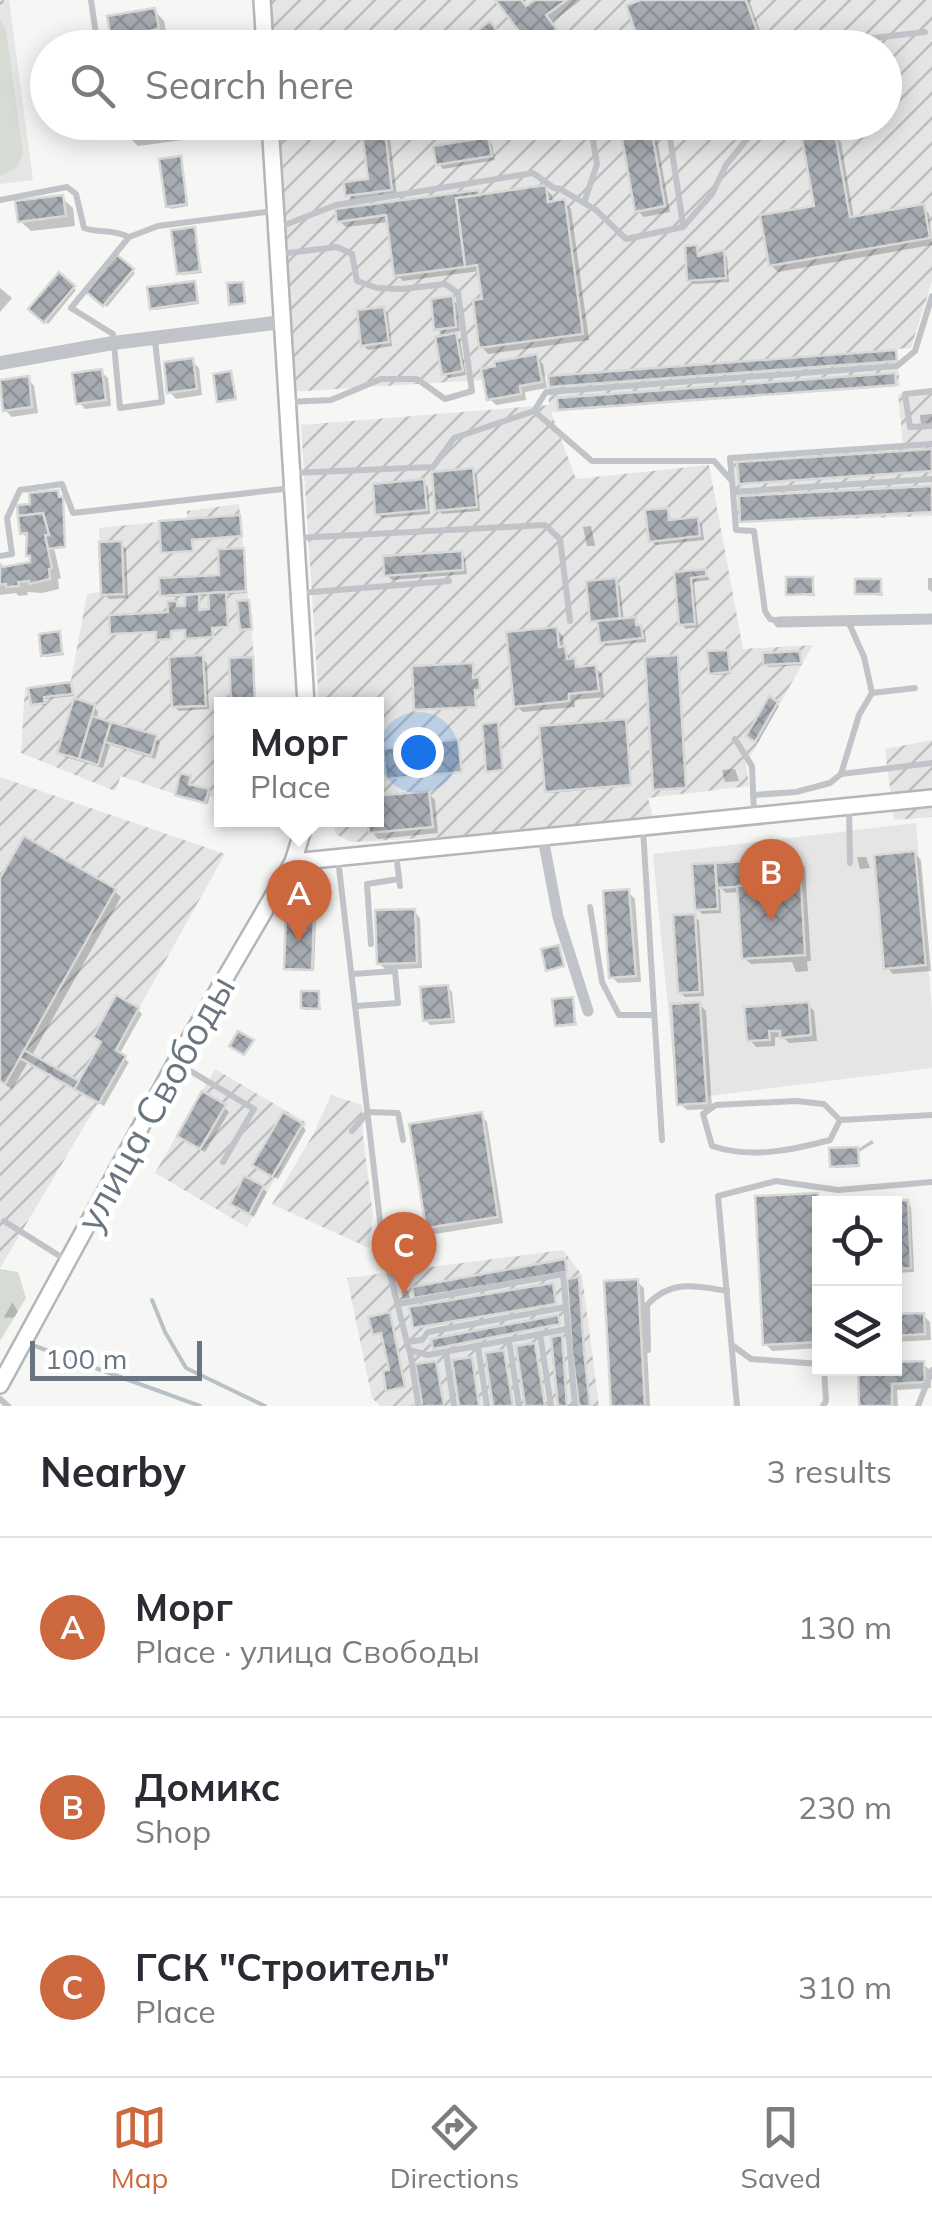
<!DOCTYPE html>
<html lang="en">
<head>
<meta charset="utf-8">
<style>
  body { margin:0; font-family:Mulish,sans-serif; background:#f7f7f7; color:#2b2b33 }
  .controls { position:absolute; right:30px; bottom:30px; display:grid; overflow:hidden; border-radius:0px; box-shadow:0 5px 25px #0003 }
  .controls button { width:90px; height:90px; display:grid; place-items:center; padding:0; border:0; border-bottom:2px solid #e1e1e2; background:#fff; color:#2b2b33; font:50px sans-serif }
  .scale { position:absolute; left:30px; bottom:25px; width:172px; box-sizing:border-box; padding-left:10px; border:5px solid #697581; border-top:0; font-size:28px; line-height:35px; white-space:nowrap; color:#697581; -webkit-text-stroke:8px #fff; paint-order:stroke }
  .you { position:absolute; left:418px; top:752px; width:35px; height:35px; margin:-25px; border:8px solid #fff; border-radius:50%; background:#1a73e8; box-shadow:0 0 0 15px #1a73e833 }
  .badge { display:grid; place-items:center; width:65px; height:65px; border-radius:50%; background:#cc673e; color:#fff; font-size:32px; font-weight:700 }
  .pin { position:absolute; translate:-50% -82px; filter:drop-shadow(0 2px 5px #0008) }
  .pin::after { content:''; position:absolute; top:52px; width:35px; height:30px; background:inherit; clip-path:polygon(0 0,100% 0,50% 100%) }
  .popup { position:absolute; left:214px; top:697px; width:170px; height:130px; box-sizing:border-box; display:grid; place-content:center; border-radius:0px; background:#fff; filter:drop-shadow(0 2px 8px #0005); font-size:32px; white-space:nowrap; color:#7c7c81 }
  .popup b { font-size:38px; color:#2b2b33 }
  .popup::after { content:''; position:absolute; left:50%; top:100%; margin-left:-20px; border:20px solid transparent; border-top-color:#fff }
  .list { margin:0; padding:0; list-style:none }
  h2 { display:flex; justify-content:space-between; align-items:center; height:130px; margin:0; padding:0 40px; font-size:42px }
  h2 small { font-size:32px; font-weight:400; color:#7c7c81 }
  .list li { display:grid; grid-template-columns:65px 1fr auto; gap:30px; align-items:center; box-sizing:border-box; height:180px; padding:0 40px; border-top:2px solid #e1e1e2 }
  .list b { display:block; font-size:38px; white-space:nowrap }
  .list p { margin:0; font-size:32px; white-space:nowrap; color:#7c7c81 }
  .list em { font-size:32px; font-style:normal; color:#7c7c81 }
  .icon { flex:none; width:55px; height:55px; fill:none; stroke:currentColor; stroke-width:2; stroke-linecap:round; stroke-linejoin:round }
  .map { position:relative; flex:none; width:932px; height:1406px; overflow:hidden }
  .search { position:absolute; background:#fff; box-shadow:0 5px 25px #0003; left:30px; right:30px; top:30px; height:110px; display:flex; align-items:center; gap:25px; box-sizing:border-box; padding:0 35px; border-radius:55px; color:#7c7c81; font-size:38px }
  .sheet { height:670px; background:#fff }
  nav { display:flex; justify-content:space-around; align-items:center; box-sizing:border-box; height:140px; border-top:2px solid #e1e1e2; background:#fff; font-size:28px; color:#7c7c81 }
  nav a { display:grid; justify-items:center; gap:5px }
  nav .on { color:#cc673e }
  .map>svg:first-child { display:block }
</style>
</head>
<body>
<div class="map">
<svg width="932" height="1406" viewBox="0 0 932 1406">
  <defs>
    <pattern id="industrial-furrows" width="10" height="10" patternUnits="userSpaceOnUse" patternTransform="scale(2.5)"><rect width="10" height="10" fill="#e4e5e4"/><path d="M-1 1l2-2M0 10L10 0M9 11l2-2" fill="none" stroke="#bdbebe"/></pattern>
    <pattern id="forest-firs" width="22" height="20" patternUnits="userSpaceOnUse" patternTransform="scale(2.5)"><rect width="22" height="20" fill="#d6dbd3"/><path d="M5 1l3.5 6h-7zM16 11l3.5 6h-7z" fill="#b2b6b1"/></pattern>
    <pattern id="building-cross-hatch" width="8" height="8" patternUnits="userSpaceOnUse" patternTransform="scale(2.5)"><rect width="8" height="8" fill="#a6acb2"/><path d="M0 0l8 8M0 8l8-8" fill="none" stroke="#8b9196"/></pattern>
  </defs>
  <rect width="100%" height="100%" fill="#f6f6f4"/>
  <g fill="#e4e5e4">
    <path d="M0,0H9L33,180L0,184Z"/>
    <path d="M916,823L932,1009V1068L677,1100L653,854Z"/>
  </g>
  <g fill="url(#industrial-furrows)">
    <path d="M263,0H932V281L911,348L896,349L900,386L551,412L576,479L709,465L743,649L813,645L746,764L749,786L648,798L655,826L351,842L336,834L332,820H376V704H319L301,425L549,405L548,376L288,392L272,123L884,122V48L267,47Z"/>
    <path d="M932,391V516L735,522L729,458L903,445L898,394Z"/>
    <path d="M239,504L254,656L255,704H222L221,799L208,795L205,804L121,776L115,791L21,753L25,688L71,681L87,594L101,592L99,528L187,519V511Z"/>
    <path d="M932,740V817L894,820L885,749Z"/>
    <path d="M0,777L225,854L116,1049L126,1056L0,1268Z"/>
    <path d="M215,1069L307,1123L247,1227L155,1173Z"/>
    <path d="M331,1095L362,1105L363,1137L373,1216L369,1248L272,1204L314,1133Z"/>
    <path d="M563,1250L582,1275L599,1406H380L372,1398L347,1278Z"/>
  </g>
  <path fill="url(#forest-firs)" d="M0,1269L18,1272L26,1298L0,1341Z"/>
  <path fill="#d6dbd3" d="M0,19L6,31L23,153L18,166L0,176Z"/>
  <g fill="#0003" fill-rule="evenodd">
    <path d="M498,0H520L527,9L538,0H581L551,23L568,46L559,48L555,43L549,48L542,44L536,48Z"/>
    <path d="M648,0H749L766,48H644Z"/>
    <path d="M154,10L164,21L168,39L124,47L113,36Z"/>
    <path d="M368,39L373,48H348L347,43Z"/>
    <path d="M58,122H80V124L62,127Z"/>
    <path d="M126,122H180L183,140L138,146L128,136Z"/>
    <path d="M610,122H654L670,212L644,217L637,210L622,125L614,126Z"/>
    <path d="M383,124L389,130L397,196L354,202L348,195L371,182Z"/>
    <path d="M834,136L841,142L854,219L923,207L929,214L932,245L778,272L771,265L817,208Z"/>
    <path d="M488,140L492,144L495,160L443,169L439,164Z"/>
    <path d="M180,159L188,206L171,209L168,206Z"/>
    <path d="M545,188L552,195L553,204L564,202L571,209L589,340L488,354L482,347L484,301L480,271L403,281L396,274L389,222L346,227L339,221L478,193L482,197Z"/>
    <path d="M62,198L73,208L75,226L31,231L20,221Z"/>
    <path d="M194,230L202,273L182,275L179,273Z"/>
    <path d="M696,248L701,258L723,252L727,257L729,282L694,284L690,280Z"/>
    <path d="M118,259L135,273L107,307L90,292Z"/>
    <path d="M59,276L76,290L48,324L31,309Z"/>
    <path d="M194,284L199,304L155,310L152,307Z"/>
    <path d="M0,288L12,298L0,312Z"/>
    <path d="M452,299L457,304L460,331L452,332L460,340L466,375L449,378L444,374L445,337L436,328Z"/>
    <path d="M383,309L388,314L392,346L368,350L363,345Z"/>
    <path d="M536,357L543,364L547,388L525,392L526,400L496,405L489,398Z"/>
    <path d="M192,361L199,368L202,395L176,399L170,392Z"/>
    <path d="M101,372L108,378L111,406L85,409L79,402Z"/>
    <path d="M28,379L34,386L38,413L12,417L5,410Z"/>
    <path d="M932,414V425L921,426L920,415Z"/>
    <path d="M472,471L477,476L480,511L442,514L438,510Z"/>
    <path d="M423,482L428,487L430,514L382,518L378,514Z"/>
    <path d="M19,508L54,548L61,578L58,579L59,589L42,593L27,592L28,595L19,596L16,593L0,595V567L33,564L31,541L22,533Z"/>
    <path d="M667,510L673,523L697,520L702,525L704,540L656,545L651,541Z"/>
    <path d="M591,526L595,546H587L583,527Z"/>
    <path d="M121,544L126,549L128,598L109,599L104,594Z"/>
    <path d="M243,551L247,593L226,594L227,626L212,627V637L188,638L187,630L170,631V639H159L158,631L112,633L111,618L170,615V603H176L177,609L188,608L187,596L165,597L162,595L161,581L222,578L220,552ZM211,595L212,612H199L198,596Z"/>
    <path d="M461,553L465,558L467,574L392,580L387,575Z"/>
    <path d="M705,572L710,580L694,582L698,627L686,629L681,624L677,574Z"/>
    <path d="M928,578H932V592L928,589Z"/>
    <path d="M812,580L815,596L788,594Z"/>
    <path d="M615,581L620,586L624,621L635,620L645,632L646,642L607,646L602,642L600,625L592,621Z"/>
    <path d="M880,582L883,596L858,593Z"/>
    <path d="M556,629L563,636L564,649L572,661L582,668L595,667L602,674L604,697L574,700L575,707L523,712L516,706Z"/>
    <path d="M59,634L64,655L46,657L44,654Z"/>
    <path d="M727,652L731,674L714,675L711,673Z"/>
    <path d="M799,653L802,665L768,667L766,664Z"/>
    <path d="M202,658L207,663L209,709L179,711L174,706Z"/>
    <path d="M70,685L74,696L45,699L46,705L33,704L31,690Z"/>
    <path d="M777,704L779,706L758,742L752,739Z"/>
    <path d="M94,707L98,712L96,720L155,738L160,742L155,759L110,745L103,768L65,757L60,752Z"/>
    <path d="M625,722L632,786L550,793L547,790Z"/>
    <path d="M735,769L739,781L725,782L722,770Z"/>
    <path d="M190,778L191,787L210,794L208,804L177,794Z"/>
    <path d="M428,793L435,800L438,833L378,839L372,832L370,820H376Z"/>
    <path d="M914,853L921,860L931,971L893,974L887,967Z"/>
    <path d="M857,857H866L870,868L860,869Z"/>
    <path d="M798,860L805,867L811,961H807L808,971L796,972L792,962L751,964L744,958L740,892L726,893L720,887L721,913L702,914L698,909L695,867Z"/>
    <path d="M0,884L114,891L121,897L31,1057L77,1083L138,1010L142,1014L119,1055L129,1062L104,1106L28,1062L12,1089L0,1082Z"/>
    <path d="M628,892L635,899L641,982L618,983L612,977Z"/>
    <path d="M414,911L420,918L422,968L386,970L379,963Z"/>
    <path d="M694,916L699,921L704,996L685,997L680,992Z"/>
    <path d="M313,918L316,921L314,971L289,970L286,968Z"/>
    <path d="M447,987L452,992L455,1023L430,1025L425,1020Z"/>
    <path d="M318,994L321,1010H306L303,1007Z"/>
    <path d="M572,999L577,1025L560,1027L557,1024Z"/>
    <path d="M699,1004L706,1011L712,1109L687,1110L680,1104Z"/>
    <path d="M808,1005L814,1011L817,1041L789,1043L783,1037H775V1046L756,1047L750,1040Z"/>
    <path d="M224,1107L229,1112L205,1152L184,1140Z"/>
    <path d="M481,1115L487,1122L503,1223L435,1234L428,1227Z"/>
    <path d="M302,1126L306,1130L278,1179L260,1169Z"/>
    <path d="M872,1140L874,1143L859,1152L860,1167L835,1168L832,1166L831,1150L858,1149Z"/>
    <path d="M262,1188L267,1192L254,1217L233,1203Z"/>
    <path d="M817,1195L824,1204H820V1348L772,1351L766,1344Z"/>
    <path d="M907,1202L911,1207L914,1272L895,1273L894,1204Z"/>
    <path d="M637,1282L644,1288L650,1406H613Z"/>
    <path d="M408,1290L410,1298L403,1299L401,1291Z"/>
    <path d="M923,1315L930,1322L931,1340L894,1342V1316Z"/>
    <path d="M923,1364L930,1370L931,1388L897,1390L898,1406H862L894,1368Z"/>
  </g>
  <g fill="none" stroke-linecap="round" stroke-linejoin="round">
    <g stroke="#b8c1c5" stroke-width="4">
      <path d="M152,1300L165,1332L186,1368L265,1406"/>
      <path d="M35,1346L200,1406"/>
    </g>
  </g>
  <g fill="url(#building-cross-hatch)" stroke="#d8d8d6" stroke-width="2.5">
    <path d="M495,0H521L526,6L534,0H567L546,15L563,38L554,45L548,37L539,44L534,39L528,43Z"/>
    <path d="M641,0H746L761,42L747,48H641L626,5Z"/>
    <path d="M155,8L159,29L111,38L107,16Z"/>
    <path d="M490,21L503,39L491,48H476L468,37Z"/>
    <path d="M123,122H172L173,131L126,137Z"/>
    <path d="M384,122L392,190L345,196L344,182L368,179L361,124Z"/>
    <path d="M619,122H650L665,206L635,212Z"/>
    <path d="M835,133L850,217L924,204L930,238L769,266L760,215L814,206L802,139Z"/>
    <path d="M488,137L492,156L436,165L433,146Z"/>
    <path d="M181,156L187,204L166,207L159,159Z"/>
    <path d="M546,185L548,202L565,199L583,334L479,348L473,300L482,299L477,265L465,267L456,198Z"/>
    <path d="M479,190V195L456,198L465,267L394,276L386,215L337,222L335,209Z"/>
    <path d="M63,195L66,216L18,222L15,201Z"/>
    <path d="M195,227L200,271L177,274L171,230Z"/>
    <path d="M697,245L698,256L724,250L726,278L687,281L685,246Z"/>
    <path d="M117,255L134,269L103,306L86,292Z"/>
    <path d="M59,272L75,286L44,323L28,309Z"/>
    <path d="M195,281L198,302L150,309L147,287Z"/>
    <path d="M243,282L245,303L229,305L227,283Z"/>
    <path d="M453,296L456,327L434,330L431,299Z"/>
    <path d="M384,307L389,342L361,346L357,310Z"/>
    <path d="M456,333L463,371L442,375L435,337Z"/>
    <path d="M896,350L897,361L549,387L548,376Z"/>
    <path d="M537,354L542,382L520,386L521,394L487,400L481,369L495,366L494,362Z"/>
    <path d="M193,358L197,389L167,393L164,362Z"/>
    <path d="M102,369L106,400L76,404L72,373Z"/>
    <path d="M231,371L236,399L217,402L213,374Z"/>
    <path d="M895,373L896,385L558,410L557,398Z"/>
    <path d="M29,376L32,407L3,411L0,380Z"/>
    <path d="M932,449V471L739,484L737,462Z"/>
    <path d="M473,468L477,507L435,511L432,472Z"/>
    <path d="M424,479L427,510L375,515L373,484Z"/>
    <path d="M932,486V512L740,522L739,496Z"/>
    <path d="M58,490L59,497L63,496L65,547L46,549L45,535H49L43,513L18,516L17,505L30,504L29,493Z"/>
    <path d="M668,508L669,520L698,517L700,536L649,542L645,510Z"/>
    <path d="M43,513L49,535H45L52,568L49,569L50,579L29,584V581L18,582L19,586L6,587V584H0V564L3,567L30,562V556H26L27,533L20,534L18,516Z"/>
    <path d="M240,515L242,536L192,540L193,551L161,553L159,521Z"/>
    <path d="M122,541L124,594L101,595L99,542Z"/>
    <path d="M244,548L246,591L160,596L159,578L219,575L218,549Z"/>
    <path d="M462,551L463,570L384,576L383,556Z"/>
    <path d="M706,569V576L691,578L695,624L679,625L674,572Z"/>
    <path d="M786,577H813V594L786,595Z"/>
    <path d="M616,578L620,618L590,622L586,581Z"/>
    <rect x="855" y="579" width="26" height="15"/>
    <path d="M226,592L228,627L212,628L213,637L185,639V630L171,631V639L156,640V632L110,634L109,615L168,612L167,601H177V606H185V595L199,594V610L209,609L208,593Z"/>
    <path d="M249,600L252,629L240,630L237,601Z"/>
    <path d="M636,617V625H641L643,638L600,643L597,621Z"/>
    <path d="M557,627L559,647L565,646L567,659L575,658L576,667L596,665L599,691L569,694V701L514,707L506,632Z"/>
    <path d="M60,631L62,653L41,656L39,634Z"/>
    <path d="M728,650L730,672L709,674L707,651Z"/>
    <path d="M800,651L801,663L763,665V653Z"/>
    <path d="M203,655L206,706L172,707L169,657Z"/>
    <path d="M678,655L686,788L653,790L645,657Z"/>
    <path d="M253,657L255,704H231L229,658Z"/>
    <path d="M473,663V678L479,677L480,690H475L476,707L414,710L412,666Z"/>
    <path d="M71,682L73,694L44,697L45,703L31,705L28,688Z"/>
    <path d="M769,696L778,702L755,742L746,736Z"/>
    <path d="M74,698L95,705L79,759L57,753Z"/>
    <path d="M92,716L111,722L98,765L79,759Z"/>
    <path d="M626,719L631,785L545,792L539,726Z"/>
    <path d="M111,722L157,735L151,756L105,742Z"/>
    <path d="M498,722L503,770L486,772L482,724Z"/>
    <path d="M458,739L462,772L386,779L383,749Z"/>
    <path d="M180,773L191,776L189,784L209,789L205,803L175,795Z"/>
    <path d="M429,791L433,827L369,833L368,820H376V796Z"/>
    <path d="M24,836L116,889L5,1084L0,1081V878Z"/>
    <path d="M915,851L926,965L884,969L874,855Z"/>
    <path d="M799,858L801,883L717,888L715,863Z"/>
    <path d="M715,863L718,909L695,910L692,864Z"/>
    <path d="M801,883L805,955L742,959L737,886Z"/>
    <path d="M629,889L636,976L609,978L603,891Z"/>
    <path d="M415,909L417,963L377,964L375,910Z"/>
    <path d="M286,914L314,916L312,970L284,969Z"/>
    <path d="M695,914L700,992L678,993L673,915Z"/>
    <path d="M559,945L564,966L546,971L541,949Z"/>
    <path d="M448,985L452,1019L423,1021L420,987Z"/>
    <path d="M301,991H319V1009L301,1008Z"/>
    <path d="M116,995L139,1008L116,1050L126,1056L99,1103L74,1089L101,1042L93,1037Z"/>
    <path d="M573,997L575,1024L555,1026L552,999Z"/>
    <path d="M700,1002L707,1103L677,1105L671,1004Z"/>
    <path d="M809,1002L811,1035L780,1038V1031H769L770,1040L747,1041L744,1007Z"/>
    <path d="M238,1031L254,1040L244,1055L229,1046Z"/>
    <path d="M24,1050L79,1081L74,1089L20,1058Z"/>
    <path d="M202,1091L226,1105L200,1149L177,1136Z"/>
    <path d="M283,1112L303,1124L272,1177L252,1165Z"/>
    <path d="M482,1112L498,1217L426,1228L409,1124Z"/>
    <path d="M858,1147L859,1165L830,1167L829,1148Z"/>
    <path d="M244,1176L264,1186L249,1214L230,1204Z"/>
    <path d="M818,1193L820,1342L763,1345L755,1196Z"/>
    <path d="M908,1200L911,1268L894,1269V1204H885V1201Z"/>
    <path d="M565,1259L567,1272L414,1298L412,1287Z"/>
    <path d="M579,1277L584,1351L590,1406H579L572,1352L567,1279Z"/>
    <path d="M638,1279L645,1406H611L604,1281Z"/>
    <path d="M553,1283L556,1304L413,1328L409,1307Z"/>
    <path d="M390,1312L405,1387L386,1391L383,1371L389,1370L381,1333L373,1335L368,1317Z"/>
    <path d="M924,1313L925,1334L894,1336V1314Z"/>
    <path d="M558,1315L560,1324L433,1349L431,1339Z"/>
    <path d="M562,1335L567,1406H558L551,1337Z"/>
    <path d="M535,1343L545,1406H525L516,1346Z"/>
    <path d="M504,1350L513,1406H493L485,1353Z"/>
    <path d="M472,1357L479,1406H459L452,1360Z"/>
    <path d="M436,1361L444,1406H410L422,1403L415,1364Z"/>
    <path d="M924,1361L925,1382L892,1384V1406H859L858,1368H894V1362Z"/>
  </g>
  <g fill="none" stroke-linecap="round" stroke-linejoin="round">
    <defs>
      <g id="secondary">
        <path d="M262,0L265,48"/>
        <path d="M270,122L306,704"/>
        <path d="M293,862L932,798"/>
        <path d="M0,1385L176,1062L293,862L306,820"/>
      </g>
    </defs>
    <use href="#secondary" stroke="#b3b7bb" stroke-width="20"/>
    <path stroke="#b8bbbd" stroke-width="2.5" stroke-dasharray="5 5" stroke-linecap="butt" d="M0,4L4,0"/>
    <g stroke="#c0c3c7" stroke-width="6">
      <path d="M91,0L98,48"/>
      <path d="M845,48L856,40L925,32"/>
      <path d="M109,122V125"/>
      <path d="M772,122L793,131L820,127"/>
      <path d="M0,200L67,187L76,194L84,228C102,234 110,228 129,237"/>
      <path d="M584,203L597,164L590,122"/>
      <path d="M683,225L669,131L688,122"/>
      <path d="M277,228L336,205L533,173L554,188L560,189L596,210L626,239L683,227L712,194L726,165L761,122"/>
      <path d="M279,254L337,247L352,254L357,281L377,288L402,289L445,284L458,293L472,391L445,399L417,379H381L331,400L288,402"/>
      <path d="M155,341L162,402L120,408L113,334L71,308L129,237L158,226L274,211"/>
      <path d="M932,391L905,394L910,427L932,426"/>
      <path d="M534,411L592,461H714L731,480"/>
      <path d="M932,444L730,458L733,492L932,479"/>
      <path d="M292,473L433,467L454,438L534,411L546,392L897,366L915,351L932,296"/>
      <path d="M733,492L736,530L754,531L765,611L770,619L778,621"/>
      <path d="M297,538L545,525L560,539L570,621"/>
      <path d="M0,556L12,554L7,518L20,490L62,484L73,513L292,488"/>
      <path d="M301,593L449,581"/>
      <path d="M848,621L864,657L872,693"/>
      <path d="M735,739L752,766L754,813"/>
      <path d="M841,774L932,763"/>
      <path d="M753,795L796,792L830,783L841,774L859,715L872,693L915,688"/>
      <path d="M849,807L850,863"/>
      <path d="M643,829L662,1140"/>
      <path d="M396,854L400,886"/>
      <path d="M338,859L383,1247L409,1350L428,1355L540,1334L551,1406"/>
      <path d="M590,907L602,982L619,1015H654"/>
      <path d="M371,944L367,884L399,879"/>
      <path d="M353,974L395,971L398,1003L357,1006"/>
      <path d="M177,1063L254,1109L223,1162"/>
      <path d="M796,1101L824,1104L840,1120L830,1140C793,1150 751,1159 712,1146L703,1114L716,1105Z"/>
      <path d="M840,1120L932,1115"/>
      <path d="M352,1131L368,1112L398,1113L403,1140"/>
      <path d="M4,1221L66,1260"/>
      <path d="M398,1304L563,1274L575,1406"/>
      <path d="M540,1334L568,1329"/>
      <path d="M509,1341L519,1406"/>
      <path d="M407,1342L422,1340L428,1332L566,1307"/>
      <path d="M732,1345L751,1359L820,1364"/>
      <path d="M478,1347L487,1406"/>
      <path d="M648,1350L647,1305C671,1279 695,1286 727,1291"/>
      <path d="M410,1351L418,1403"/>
      <path d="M446,1352L454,1406"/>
      <path d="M0,1399L8,1406"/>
      <path d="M737,1406L718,1196L776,1181L838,1190L932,1182"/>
      <path d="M823,1406L826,1401L824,1368"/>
      <path d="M918,1406L932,1370"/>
    </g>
    <g stroke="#c0c3c7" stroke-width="11">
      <path d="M779,622L932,619"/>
      <path d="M543,838L558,917L588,1011"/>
    </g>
    <path stroke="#c0c3c7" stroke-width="14" d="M0,363L113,343L282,322"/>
    <use href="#secondary" stroke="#fff" stroke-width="15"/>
  </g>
  <g text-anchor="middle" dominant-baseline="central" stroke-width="10" stroke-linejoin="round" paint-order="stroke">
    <g font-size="38" fill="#697581" stroke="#fff">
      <text transform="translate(155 1103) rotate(-61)">улица Свободы</text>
    </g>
  </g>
</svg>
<div class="controls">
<button><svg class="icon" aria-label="locate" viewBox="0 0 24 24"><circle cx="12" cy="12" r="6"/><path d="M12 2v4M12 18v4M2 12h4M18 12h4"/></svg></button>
<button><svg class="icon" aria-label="layers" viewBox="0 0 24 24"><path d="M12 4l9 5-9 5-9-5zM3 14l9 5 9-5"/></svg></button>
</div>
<div class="scale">100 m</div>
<div class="you"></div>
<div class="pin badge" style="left:299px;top:942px">A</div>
<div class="popup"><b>Морг</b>Place</div>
<div class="pin badge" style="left:771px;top:921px">B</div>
<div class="pin badge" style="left:404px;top:1294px">C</div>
<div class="search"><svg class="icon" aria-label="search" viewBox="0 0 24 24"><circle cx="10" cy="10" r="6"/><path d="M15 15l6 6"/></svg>Search here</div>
</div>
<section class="sheet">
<h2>Nearby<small>3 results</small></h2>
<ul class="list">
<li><span class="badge">A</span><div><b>Морг</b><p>Place · улица Свободы</p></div><em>130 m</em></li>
<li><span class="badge">B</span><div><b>Домикс</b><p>Shop</p></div><em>230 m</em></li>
<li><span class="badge">C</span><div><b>ГСК &quot;Строитель&quot;</b><p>Place</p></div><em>310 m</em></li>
</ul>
</section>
<nav>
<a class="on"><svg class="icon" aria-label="map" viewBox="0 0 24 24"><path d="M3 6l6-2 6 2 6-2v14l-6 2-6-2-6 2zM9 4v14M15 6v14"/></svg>Map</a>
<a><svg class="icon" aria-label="directions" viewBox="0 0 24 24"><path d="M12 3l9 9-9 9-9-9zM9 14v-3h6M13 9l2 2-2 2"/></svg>Directions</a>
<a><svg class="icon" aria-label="saved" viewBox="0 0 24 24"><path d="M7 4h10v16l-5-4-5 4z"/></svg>Saved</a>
</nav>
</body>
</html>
